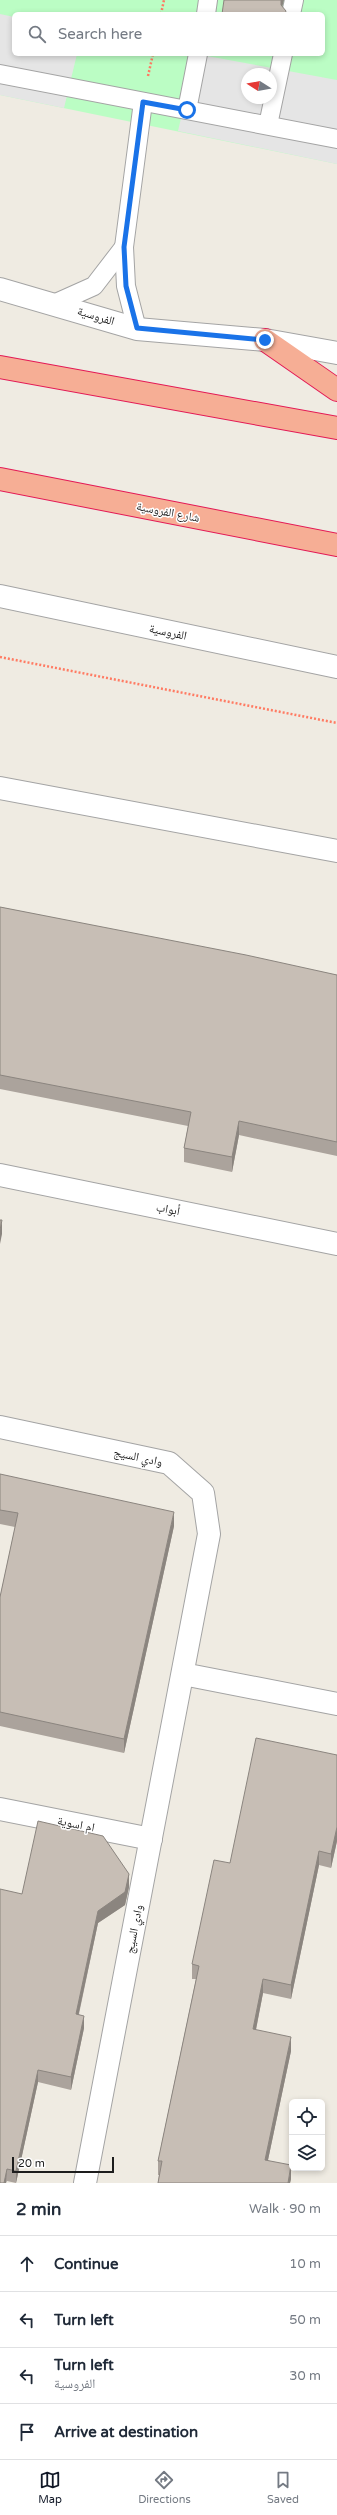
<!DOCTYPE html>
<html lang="en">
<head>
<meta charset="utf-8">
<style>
  body { margin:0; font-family:"Varela Round","Noto Naskh Arabic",sans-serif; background:#f6f6f7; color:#1f2937 }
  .controls { position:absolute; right:12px; bottom:12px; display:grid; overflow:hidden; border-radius:6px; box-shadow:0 2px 6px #0003 }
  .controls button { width:36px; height:36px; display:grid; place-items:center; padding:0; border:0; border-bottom:1px solid #e0e1e3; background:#fff; color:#1f2937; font:20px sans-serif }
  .compass { position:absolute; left:241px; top:68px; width:36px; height:36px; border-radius:50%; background:#fff; box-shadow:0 2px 6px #0003; rotate:281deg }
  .scale { position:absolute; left:12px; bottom:10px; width:102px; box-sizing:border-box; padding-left:4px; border:2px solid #1d1d1d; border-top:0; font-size:11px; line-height:14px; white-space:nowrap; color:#1d1d1d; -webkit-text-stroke:3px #fff; paint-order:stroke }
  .stop { position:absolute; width:12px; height:12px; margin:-9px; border:3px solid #1a73e8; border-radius:50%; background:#fff }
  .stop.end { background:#1a73e8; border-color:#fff; box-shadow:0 1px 4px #0008 }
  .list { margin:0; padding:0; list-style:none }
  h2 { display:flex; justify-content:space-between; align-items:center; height:52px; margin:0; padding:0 16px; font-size:17px }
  h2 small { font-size:13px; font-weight:400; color:#747a83 }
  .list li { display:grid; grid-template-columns:26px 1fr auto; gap:12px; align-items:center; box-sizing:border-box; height:56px; padding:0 16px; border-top:1px solid #e0e1e3 }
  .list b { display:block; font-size:15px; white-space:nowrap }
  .list p { margin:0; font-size:13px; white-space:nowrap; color:#747a83 }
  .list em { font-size:13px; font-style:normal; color:#747a83 }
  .icon { flex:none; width:22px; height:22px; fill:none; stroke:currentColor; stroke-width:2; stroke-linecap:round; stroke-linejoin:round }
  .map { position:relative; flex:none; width:337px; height:2183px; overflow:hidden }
  .search { position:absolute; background:#fff; box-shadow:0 2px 6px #0003; left:12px; right:12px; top:12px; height:44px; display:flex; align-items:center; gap:10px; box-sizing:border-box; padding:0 14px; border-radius:6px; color:#747a83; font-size:15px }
  .sheet { height:276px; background:#fff }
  nav { display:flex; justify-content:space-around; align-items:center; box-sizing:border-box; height:56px; border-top:1px solid #e0e1e3; background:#fff; font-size:11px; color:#747a83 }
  nav a { display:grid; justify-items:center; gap:2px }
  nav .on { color:#111827 }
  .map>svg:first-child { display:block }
</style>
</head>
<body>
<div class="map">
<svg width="337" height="2183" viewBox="0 0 337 2183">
  <rect width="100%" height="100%" fill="#efebe2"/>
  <path fill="#bbfdc4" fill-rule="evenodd" d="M0,0H337V164L0,95ZM14,14H323V54H14ZM247,74H271V98H247Z"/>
  <g fill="#e5e5e5" fill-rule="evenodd">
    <path d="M0,14L14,17V54H77L64,108L0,95Z"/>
    <path d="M196,54L337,80V164L178,131ZM247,74H271V98H247Z"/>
  </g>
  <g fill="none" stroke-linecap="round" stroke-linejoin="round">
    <defs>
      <g id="service">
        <path d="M206,14L208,0"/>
        <path d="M291,14L294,0"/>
        <path d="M0,74L337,139"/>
        <path d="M187,110L198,54"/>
        <path d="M268,125L283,54"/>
        <path d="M56,303L94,286L124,247"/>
        <path d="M137,329L126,286L124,247L143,102"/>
      </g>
      <g id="minor">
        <path d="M0,289L137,329L265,340L337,353"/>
        <path d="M0,596L337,667"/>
        <path d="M0,788L337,851"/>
        <path d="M0,1175L337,1244"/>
        <path d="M0,1427L169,1463L203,1493L209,1534L85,2183"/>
        <path d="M183,1674L337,1704"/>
        <path d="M0,1809L151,1839"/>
      </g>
      <g id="trunk">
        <path d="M265,340L337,390"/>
        <path d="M0,367L337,428"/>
        <path d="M0,479L337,545"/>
      </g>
    </defs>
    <use href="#service" stroke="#a4a4a4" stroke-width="20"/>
    <use href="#minor" stroke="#a4a4a4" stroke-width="24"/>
    <use href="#trunk" stroke="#e31955" stroke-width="24"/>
    <g stroke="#ff7b63" stroke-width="2.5" stroke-dasharray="2 2" stroke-linecap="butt">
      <path d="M161,14L164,0"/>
      <path d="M148,76L153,54"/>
      <path d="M0,657L337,723"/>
    </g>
    <use href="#service" stroke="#fff" stroke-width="18"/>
    <use href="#minor" stroke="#fff" stroke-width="22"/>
    <use href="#trunk" stroke="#f6ae95" stroke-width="22"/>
  </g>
  <g fill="#aba39c">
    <path d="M0,907L337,975V1156L239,1135L232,1172L184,1162V1148L188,1126L0,1089Z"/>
    <path d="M0,1467V1474L174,1526L124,1753L0,1726V1597L15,1527L0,1524Z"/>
    <path d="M337,1755V1841L331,1868L319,1865L291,1999L263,1993L256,2030L291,2051L268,2160L291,2179L290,2183H158L159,2175H158V2161L196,1979H192V1964Z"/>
    <path d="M129,1887L125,1905L98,1923L79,2014L84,2028L71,2090L38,2082L16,2183L7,2181L6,2183H0L22,1894Z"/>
  </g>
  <g fill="#8b857f">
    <path d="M281,0H284L281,12Z"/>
    <path d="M239,1121V1135L232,1172V1157Z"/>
    <path d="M2,1220V1234L0,1244V1230Z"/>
    <path d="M174,1512V1526L124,1753V1739Z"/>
    <path d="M337,1827V1841L331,1868V1854Z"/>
    <path d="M319,1851V1865L291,1999V1985Z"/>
    <path d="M129,1874V1887L125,1905L98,1923L76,2026V2014L98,1911Z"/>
    <path d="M263,1979V1993L253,2044V2029Z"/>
    <path d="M84,2016V2028L71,2090V2077Z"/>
    <path d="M291,2037V2051L265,2174V2160Z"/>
    <path d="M38,2070V2082L16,2183V2171Z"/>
    <path d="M291,2165V2179L290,2183H288Z"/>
    <path d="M7,2169L6,2183H4Z"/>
  </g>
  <g fill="#c7beb5" stroke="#8b857f">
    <path d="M224,0H281V5L286,11L285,14H222Z"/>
    <path d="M0,907L246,955L337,975V1142L239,1121L232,1157L184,1148L191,1112L0,1075Z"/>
    <path d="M0,1220H2L0,1230Z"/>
    <path d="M0,1474L174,1512L124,1739L0,1712V1597L18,1513L0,1510Z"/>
    <path d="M256,1738L337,1755V1827L331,1854L319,1851L291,1985L263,1979L253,2029L291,2037L265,2160L291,2165L288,2183H158L162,2161H158L199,1966L192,1964L214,1860L230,1863Z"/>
    <path d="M38,1821L103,1836L129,1874L125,1892L98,1911L76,2014L84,2016L71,2077L38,2070L16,2171L7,2169L4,2183H0V1889L22,1894Z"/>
  </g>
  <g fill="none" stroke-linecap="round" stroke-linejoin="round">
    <path stroke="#1a73e8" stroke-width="5" d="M187,110L143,102L124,247L126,286L137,328L265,340"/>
  </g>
  <g text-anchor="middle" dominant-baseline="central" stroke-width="3" stroke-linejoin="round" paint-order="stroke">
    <g font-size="12" fill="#1d1d1d" stroke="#fff">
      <text transform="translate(96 316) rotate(17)">الفروسية</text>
      <text transform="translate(168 512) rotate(11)">شارع الفروسية</text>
      <text transform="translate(168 632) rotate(12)">الفروسية</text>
      <text transform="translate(168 1209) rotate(11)">أبواب</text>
      <text transform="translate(138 1457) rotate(12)">وادي السيج</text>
      <text transform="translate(76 1824) rotate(11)">ام اسوية</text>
      <text transform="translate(134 1929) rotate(-79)">وادي السيج</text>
    </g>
  </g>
</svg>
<div class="controls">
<button><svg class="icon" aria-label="locate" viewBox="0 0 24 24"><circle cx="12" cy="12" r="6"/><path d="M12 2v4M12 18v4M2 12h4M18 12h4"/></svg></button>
<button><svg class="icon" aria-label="layers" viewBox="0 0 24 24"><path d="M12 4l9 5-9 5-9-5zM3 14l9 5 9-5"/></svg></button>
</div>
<svg class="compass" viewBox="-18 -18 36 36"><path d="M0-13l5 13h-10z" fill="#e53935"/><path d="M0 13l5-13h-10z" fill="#747a83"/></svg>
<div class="scale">20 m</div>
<div class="stop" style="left:187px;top:110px"></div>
<div class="stop end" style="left:265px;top:340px"></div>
<div class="search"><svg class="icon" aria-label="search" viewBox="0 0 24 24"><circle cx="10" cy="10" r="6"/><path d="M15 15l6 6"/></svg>Search here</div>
</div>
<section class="sheet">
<h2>2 min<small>Walk · 90 m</small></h2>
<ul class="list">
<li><svg class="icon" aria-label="ahead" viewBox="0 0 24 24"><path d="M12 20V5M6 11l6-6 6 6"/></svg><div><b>Continue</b></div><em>10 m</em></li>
<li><svg class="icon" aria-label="left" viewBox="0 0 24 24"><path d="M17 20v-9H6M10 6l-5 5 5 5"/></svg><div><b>Turn left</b></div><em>50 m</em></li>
<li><svg class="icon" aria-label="left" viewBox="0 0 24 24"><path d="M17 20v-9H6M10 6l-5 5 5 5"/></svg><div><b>Turn left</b><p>الفروسية</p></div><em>30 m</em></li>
<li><svg class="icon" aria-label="arrive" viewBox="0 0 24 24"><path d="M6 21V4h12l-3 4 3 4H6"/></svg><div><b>Arrive at destination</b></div></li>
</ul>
</section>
<nav>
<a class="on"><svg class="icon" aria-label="map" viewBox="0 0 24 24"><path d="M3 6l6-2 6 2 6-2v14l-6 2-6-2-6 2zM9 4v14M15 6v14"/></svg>Map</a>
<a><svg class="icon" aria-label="directions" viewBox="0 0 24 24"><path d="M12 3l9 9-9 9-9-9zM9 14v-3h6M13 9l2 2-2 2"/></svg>Directions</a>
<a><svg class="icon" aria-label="saved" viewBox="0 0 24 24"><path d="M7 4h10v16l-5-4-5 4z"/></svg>Saved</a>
</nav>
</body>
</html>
